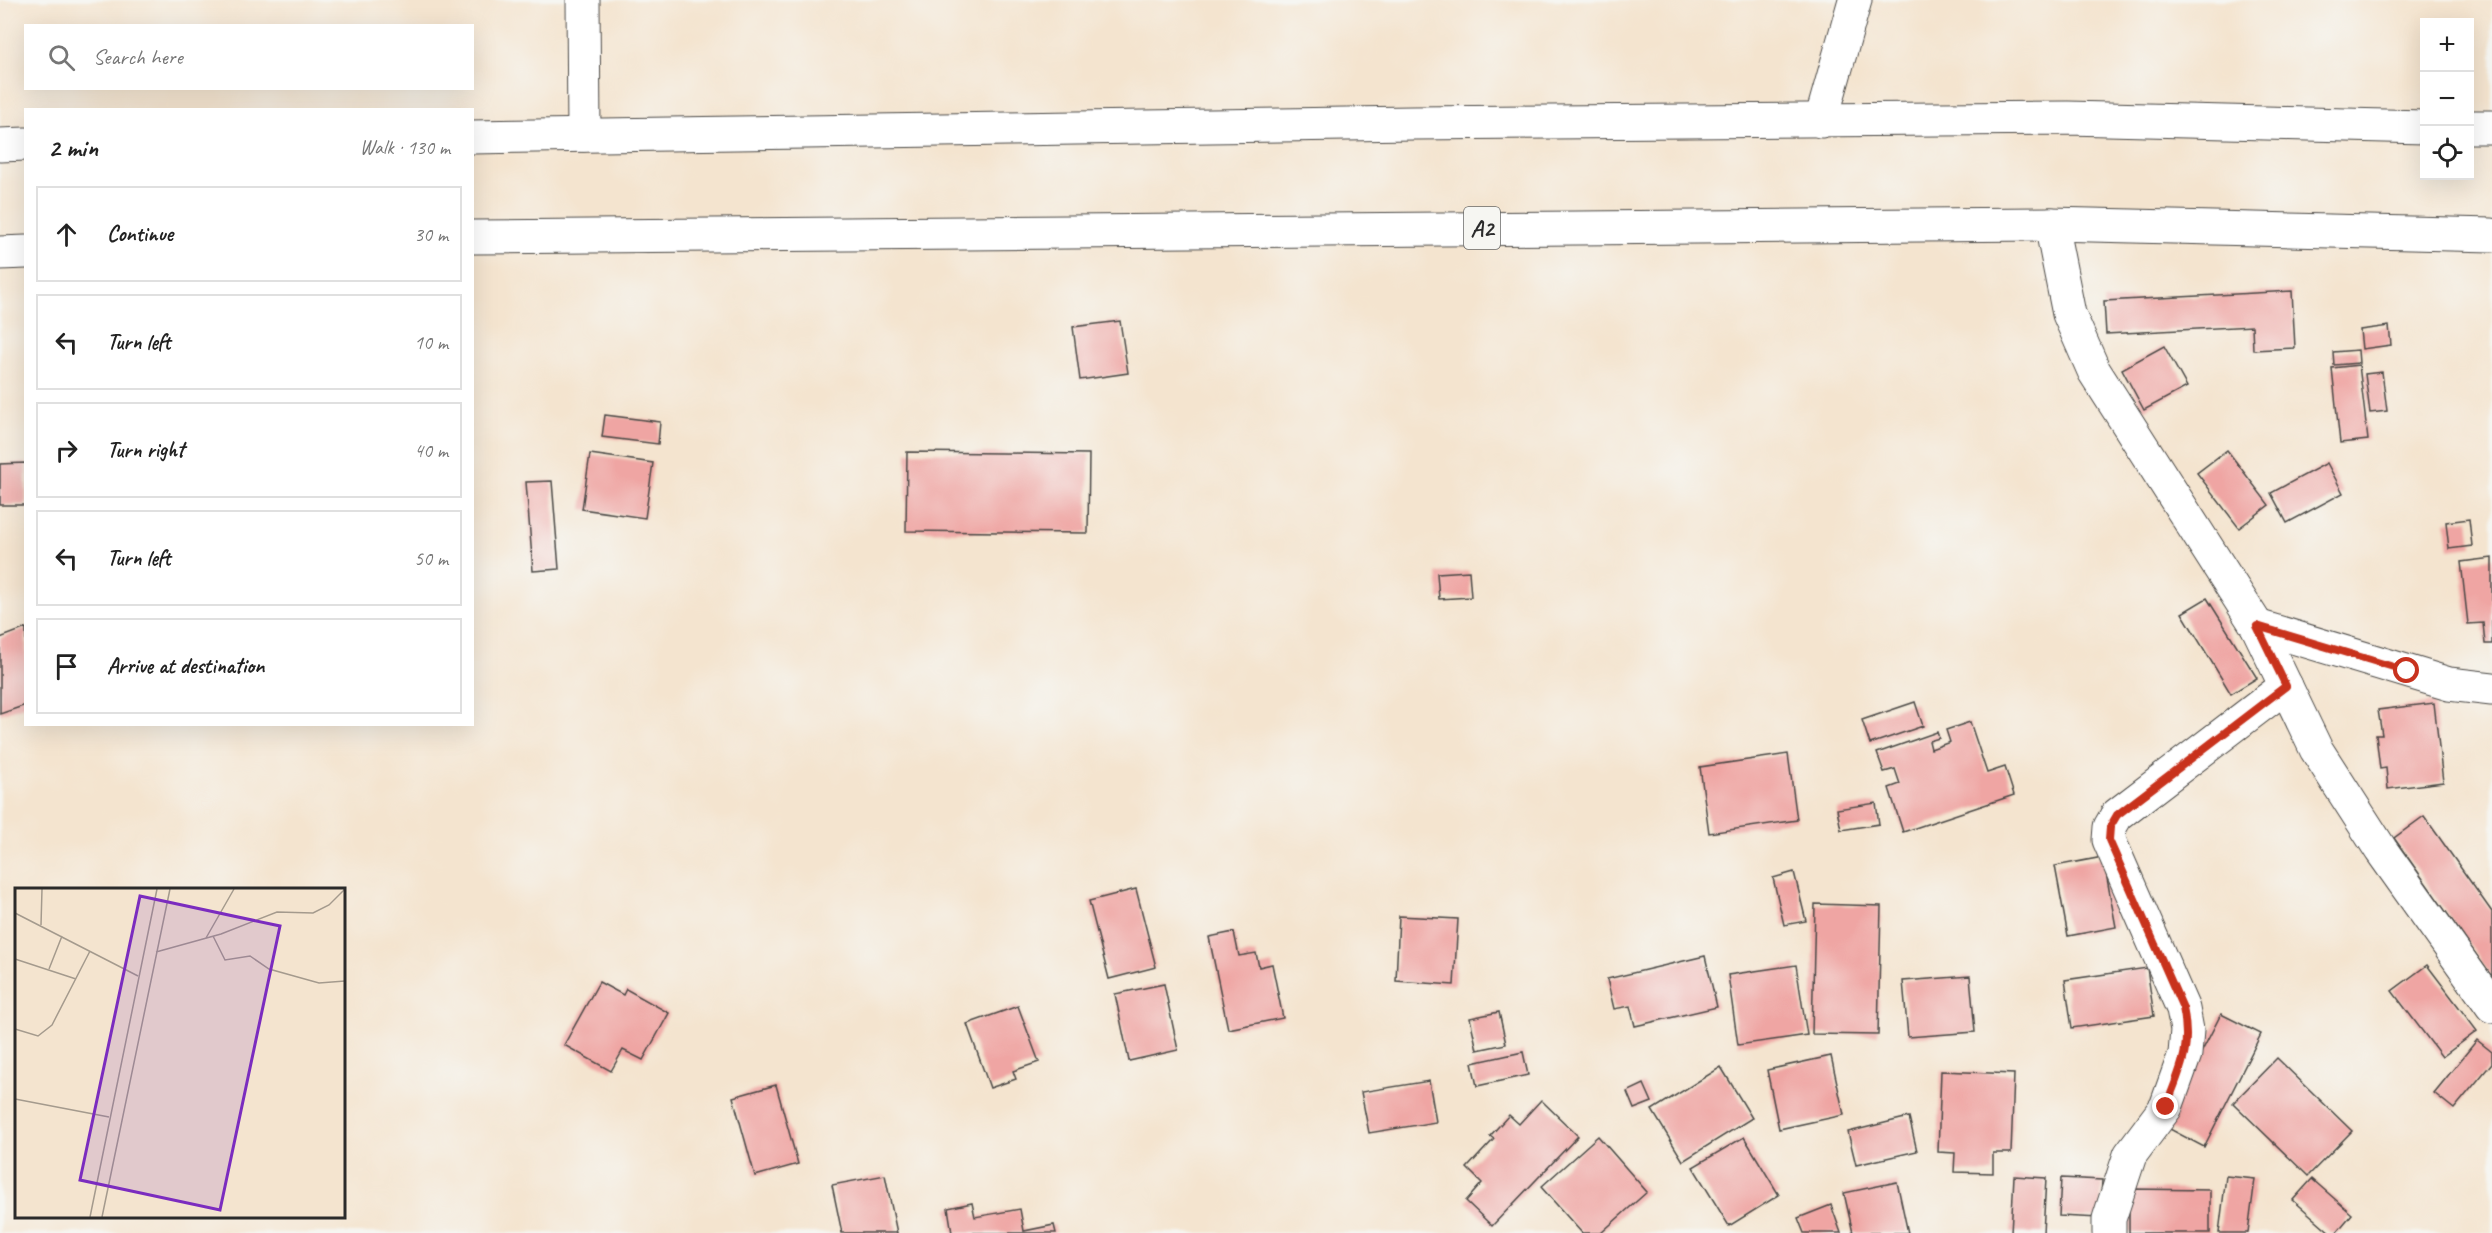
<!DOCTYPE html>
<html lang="en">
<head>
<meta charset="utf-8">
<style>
  body { margin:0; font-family:Caveat,sans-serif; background:#f2f2f2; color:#222 }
  .controls { position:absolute; right:18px; top:18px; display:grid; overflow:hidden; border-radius:0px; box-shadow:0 6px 24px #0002 }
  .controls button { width:54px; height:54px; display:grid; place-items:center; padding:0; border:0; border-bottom:2px solid #e0e0e0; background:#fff; color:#222; font:30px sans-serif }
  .stop { position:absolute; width:18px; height:18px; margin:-14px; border:4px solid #c8321e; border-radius:50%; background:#fff }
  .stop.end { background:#c8321e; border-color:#fff; box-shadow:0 2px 6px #0008 }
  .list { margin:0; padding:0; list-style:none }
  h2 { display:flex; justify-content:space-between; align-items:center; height:78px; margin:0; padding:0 24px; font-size:26px }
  h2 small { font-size:20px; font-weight:400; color:#767676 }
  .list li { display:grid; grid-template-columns:39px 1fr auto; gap:18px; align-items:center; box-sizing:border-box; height:96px; margin:0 12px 12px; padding:0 12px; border:2px solid #e0e0e0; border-radius:0px }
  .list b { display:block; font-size:22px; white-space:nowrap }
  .list em { font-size:20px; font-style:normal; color:#767676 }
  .icon { flex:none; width:33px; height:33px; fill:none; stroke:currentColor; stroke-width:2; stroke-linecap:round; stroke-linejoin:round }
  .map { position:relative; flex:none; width:2492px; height:1233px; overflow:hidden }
  .search { position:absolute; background:#fff; box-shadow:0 6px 24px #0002; left:24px; top:24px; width:450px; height:66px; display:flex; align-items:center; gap:15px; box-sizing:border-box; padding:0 21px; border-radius:0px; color:#767676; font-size:22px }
  .panel { position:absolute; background:#fff; box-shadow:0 6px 24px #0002; left:24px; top:108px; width:450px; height:618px; border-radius:0px }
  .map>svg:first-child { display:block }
</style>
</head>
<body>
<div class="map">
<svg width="2492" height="1233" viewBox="0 0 2492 1233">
  <rect width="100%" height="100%" fill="#f6f6f2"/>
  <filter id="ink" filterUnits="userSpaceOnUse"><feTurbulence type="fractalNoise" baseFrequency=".0167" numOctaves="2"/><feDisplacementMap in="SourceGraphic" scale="12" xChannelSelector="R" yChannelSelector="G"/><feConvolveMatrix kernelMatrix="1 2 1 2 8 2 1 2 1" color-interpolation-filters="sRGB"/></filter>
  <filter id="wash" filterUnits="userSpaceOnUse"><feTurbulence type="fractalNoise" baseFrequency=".008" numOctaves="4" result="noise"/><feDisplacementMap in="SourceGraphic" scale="24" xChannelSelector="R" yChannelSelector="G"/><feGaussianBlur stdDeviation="1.35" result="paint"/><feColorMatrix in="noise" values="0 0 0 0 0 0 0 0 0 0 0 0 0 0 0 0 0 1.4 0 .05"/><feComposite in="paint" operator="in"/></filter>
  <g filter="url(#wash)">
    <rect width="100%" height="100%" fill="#f4e4cf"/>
    <g id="blocks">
      <g fill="#efa5a3">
        <path d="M2292,291L2295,348L2253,350L2252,326L2106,334L2104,301Z"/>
        <path d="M1120,321L1128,373L1080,380L1073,327Z"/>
        <path d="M2389,326L2391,345L2362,349L2360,330Z"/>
        <path d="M2164,346L2187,387L2144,410L2122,369Z"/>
        <path d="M2358,350L2359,363L2334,365L2333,352Z"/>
        <path d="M2359,365L2368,440L2340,443L2332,368Z"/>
        <path d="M2382,372L2387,411L2370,413L2365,374Z"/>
        <path d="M605,415L660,422L658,444L602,437Z"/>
        <path d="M2227,450L2269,505L2239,528L2197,473Z"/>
        <path d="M907,452L1089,454L1088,533L906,531Z"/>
        <path d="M590,454L653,463L645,518L582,509Z"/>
        <path d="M26,463V505H0V464Z"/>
        <path d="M2327,463L2343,493L2287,523L2271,493Z"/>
        <path d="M552,481L559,569L533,571L526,482Z"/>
        <path d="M2469,519L2472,546L2449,549L2446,522Z"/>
        <path d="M2492,558V644H2485L2483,623L2468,624L2461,562Z"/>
        <path d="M1469,571L1471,597L1439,599L1437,573Z"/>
        <path d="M2207,598L2257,678L2231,694L2182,613Z"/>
        <path d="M26,628V705L0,714V638Z"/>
        <path d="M1915,702L1923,726L1870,744L1862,720Z"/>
        <path d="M2434,703L2443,782L2388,789L2386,768L2380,769L2376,735H2382L2378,710Z"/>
        <path d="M1970,722L1987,773L2005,767L2014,795L1903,832L1889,788L1900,784L1895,769L1884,772L1877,753L1937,732L1939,738L1929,741L1931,749L1950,742L1946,730Z"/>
        <path d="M1788,754L1797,820L1709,833L1700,767Z"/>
        <path d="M1876,803L1879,824L1841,830L1837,809Z"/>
        <path d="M2424,816L2492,912V977L2394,838Z"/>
        <path d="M2103,857L2116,927L2068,936L2055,866Z"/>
        <path d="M1794,872L1806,921L1784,925L1773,878Z"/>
        <path d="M1136,889L1156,967L1109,979L1089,901Z"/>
        <path d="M1815,904L1881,906L1878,1035L1812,1034Z"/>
        <path d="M1399,916L1458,919L1454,985L1396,981Z"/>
        <path d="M1234,932L1239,956L1256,953L1259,967L1272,964L1283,1018L1228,1029L1209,937Z"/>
        <path d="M1705,956L1717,1007L1635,1026L1630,1006L1614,1009L1607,979Z"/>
        <path d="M1796,965L1807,1035L1738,1045L1728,975Z"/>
        <path d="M2427,965L2477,1031L2442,1057L2392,991Z"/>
        <path d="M2147,968L2154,1016L2072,1028L2065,980Z"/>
        <path d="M1970,976L1975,1032L1908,1037L1903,981Z"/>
        <path d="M599,982L623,995L626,989L669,1013L643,1060L623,1050L611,1071L564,1045Z"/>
        <path d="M1164,984L1178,1050L1129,1061L1115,994Z"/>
        <path d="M1018,1006L1039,1062L1013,1071L1016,1079L990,1088L967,1024Z"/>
        <path d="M1499,1012L1506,1044L1477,1050L1470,1018Z"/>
        <path d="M2221,1014L2261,1034L2204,1147L2164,1126Z"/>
        <path d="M2477,1040L2492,1052V1063L2454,1109L2434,1093Z"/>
        <path d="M1523,1052L1528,1075L1477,1086L1472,1063Z"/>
        <path d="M1831,1056L1844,1115L1779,1129L1767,1070Z"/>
        <path d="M2277,1058L2352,1131L2308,1176L2233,1103Z"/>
        <path d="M1721,1067L1752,1118L1683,1161L1652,1110Z"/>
        <path d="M1941,1071L2014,1074L2011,1153H1993V1173L1954,1172L1955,1153L1938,1152Z"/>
        <path d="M1429,1081L1436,1122L1369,1133L1361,1092Z"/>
        <path d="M1644,1084L1652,1102L1634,1109L1627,1092Z"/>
        <path d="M776,1085L798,1164L755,1176L733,1097Z"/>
        <path d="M1541,1100L1578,1136L1492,1226L1466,1201L1482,1183L1467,1168L1494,1139L1490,1136L1509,1115L1519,1124Z"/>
        <path d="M1909,1117L1917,1151L1856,1165L1848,1132Z"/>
        <path d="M1598,1136L1647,1192L1601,1233H1582L1541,1187Z"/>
        <path d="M1744,1137L1779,1195L1729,1226L1693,1167Z"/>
        <path d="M885,1175L897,1233H842L832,1185Z"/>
        <path d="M2014,1176L2046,1178L2043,1233H2011Z"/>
        <path d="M2226,1176L2255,1179L2248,1233H2219Z"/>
        <path d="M2061,1178L2102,1180L2100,1218L2059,1216Z"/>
        <path d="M2312,1179L2352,1214L2336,1233H2331L2293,1200Z"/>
        <path d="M1897,1182L1908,1233H1853L1844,1193Z"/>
        <path d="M2129,1189L2210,1190V1233H2129Z"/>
        <path d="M972,1203L975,1217L1020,1209L1024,1231L1054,1225L1056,1233H952L948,1208Z"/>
        <path d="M1831,1205L1841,1233H1804L1798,1218Z"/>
      </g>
    </g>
  </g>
  <g filter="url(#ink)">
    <use href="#blocks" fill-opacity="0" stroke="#494744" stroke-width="1.5"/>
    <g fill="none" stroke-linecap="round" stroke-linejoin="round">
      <defs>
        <g id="minor">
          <path d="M583,0L584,135"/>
          <path d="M1821,121L1855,0"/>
          <path d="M2051,224L2069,314L2094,371L2257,626L2316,749L2381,850L2492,1006"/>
          <path d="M2257,626L2449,684L2492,689"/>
          <path d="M2109,1233V1219L2130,1155L2166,1107L2185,1054L2187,1030L2183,1009L2109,840L2110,827L2117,815L2286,686"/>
        </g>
        <g id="highway">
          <path d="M2470,127H2492"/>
          <path d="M472,137L1413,123L2068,118L2424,127"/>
          <path d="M0,145L26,144"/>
          <path d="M472,237L2051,224L2492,235"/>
          <path d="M0,253L26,252"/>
        </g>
      </defs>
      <use href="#minor" stroke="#494744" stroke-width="35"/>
      <use href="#highway" stroke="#494744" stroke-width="35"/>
      <use href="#minor" stroke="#fff" stroke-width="33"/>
      <use href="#highway" stroke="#fff" stroke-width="33"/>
    </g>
  </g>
  <g fill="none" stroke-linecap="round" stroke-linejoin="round" filter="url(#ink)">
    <path stroke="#c8321e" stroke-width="8" d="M2166,1107C2180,1069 2192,1050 2183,1008L2109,840L2110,827L2117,815L2286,686L2257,626L2407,671"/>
  </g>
  <g text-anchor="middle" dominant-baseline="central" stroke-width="6" stroke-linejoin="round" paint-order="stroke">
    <rect fill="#f6f6f2" stroke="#686867" stroke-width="1.5" x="1464" y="207" width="36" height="42" rx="4.5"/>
    <g font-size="24" font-weight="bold" fill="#2b2b2b">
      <text x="1482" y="228">A2</text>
    </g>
  </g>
  <g transform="translate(15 888)">
    <rect width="330" height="330" fill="#f4e4cf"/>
    <path fill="none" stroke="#a49a8d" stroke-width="1.5" d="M0,25L123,88M26,37L27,1M198,48L210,72L235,68L254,81L304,95L330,93M191,50L219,1M141,64L206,46L262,24L298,25L314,17L330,1M0,71L61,91M34,81L47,48M0,141L23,148L37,137L75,63M0,211L94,229M75,329L142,1M87,329L155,1"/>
    <path fill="#7b2cbf" fill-opacity="0.15" stroke="#7b2cbf" stroke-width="3" d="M125,8L265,38L205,322L65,292Z"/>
    <rect width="330" height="330" fill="none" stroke="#2b2b2b" stroke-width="3"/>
  </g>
</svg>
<div class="controls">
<button>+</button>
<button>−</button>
<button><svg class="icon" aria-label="locate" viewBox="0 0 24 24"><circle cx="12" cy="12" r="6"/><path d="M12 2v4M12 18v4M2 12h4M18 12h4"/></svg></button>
</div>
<div class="stop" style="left:2407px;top:671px"></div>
<div class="stop end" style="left:2166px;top:1107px"></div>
<div class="search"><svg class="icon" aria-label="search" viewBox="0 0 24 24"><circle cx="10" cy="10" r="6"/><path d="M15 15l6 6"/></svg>Search here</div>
<section class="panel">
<h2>2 min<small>Walk · 130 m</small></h2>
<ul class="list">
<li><svg class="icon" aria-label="ahead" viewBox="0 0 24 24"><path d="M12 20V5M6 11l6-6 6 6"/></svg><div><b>Continue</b></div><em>30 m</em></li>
<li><svg class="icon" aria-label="left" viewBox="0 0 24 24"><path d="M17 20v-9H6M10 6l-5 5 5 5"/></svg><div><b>Turn left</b></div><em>10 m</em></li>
<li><svg class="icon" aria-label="right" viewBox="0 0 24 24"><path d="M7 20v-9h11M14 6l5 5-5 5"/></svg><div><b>Turn right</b></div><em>40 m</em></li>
<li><svg class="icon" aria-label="left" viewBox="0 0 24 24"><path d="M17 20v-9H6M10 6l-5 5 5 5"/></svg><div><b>Turn left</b></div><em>50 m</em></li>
<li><svg class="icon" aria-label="arrive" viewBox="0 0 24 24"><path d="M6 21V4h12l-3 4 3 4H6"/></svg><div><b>Arrive at destination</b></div></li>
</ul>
</section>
</div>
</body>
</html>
